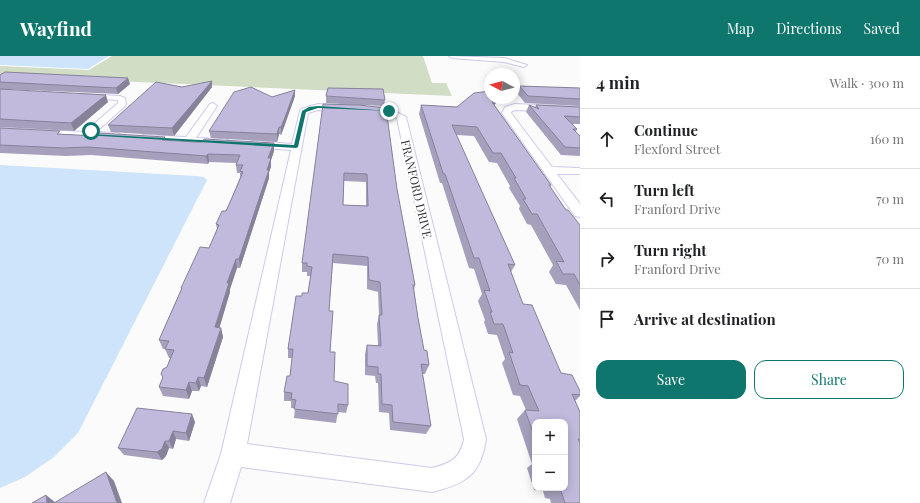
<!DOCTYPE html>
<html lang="en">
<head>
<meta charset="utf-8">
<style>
  body { margin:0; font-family:"Playfair Display",serif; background:#f2f2f2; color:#202124 }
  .controls { position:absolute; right:12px; bottom:12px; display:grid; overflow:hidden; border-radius:8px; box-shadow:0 2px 10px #0003 }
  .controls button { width:36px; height:36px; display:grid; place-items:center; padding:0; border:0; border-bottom:1px solid #e0e0e0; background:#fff; color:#202124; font:20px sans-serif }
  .compass { position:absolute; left:484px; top:12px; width:36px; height:36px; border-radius:50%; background:#fff; box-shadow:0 2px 10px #0003; rotate:277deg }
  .stop { position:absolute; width:12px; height:12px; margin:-9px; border:3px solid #0f766e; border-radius:50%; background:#fff }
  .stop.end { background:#0f766e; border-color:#fff; box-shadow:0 1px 4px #0008 }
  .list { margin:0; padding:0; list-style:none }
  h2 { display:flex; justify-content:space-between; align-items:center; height:52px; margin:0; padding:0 16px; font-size:17px }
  h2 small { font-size:13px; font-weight:400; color:#757577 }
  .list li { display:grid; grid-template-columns:26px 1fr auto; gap:12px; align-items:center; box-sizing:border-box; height:60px; padding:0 16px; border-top:1px solid #e0e0e0 }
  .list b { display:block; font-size:15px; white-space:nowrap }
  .list p { margin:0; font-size:13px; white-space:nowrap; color:#757577 }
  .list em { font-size:13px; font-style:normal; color:#757577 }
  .actions { display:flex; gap:8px; padding:12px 16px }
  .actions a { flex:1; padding:9px 0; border:1px solid #0f766e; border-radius:12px; text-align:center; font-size:14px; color:#0f766e }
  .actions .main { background:#0f766e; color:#fff }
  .icon { flex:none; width:22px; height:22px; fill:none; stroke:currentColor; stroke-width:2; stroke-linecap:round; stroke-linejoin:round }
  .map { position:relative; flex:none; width:580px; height:447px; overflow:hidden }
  header { display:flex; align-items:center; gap:24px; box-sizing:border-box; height:56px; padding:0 20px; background:#0f766e; color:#fff }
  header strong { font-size:19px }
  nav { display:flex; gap:22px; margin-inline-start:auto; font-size:14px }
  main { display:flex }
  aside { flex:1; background:#fff }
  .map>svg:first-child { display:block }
</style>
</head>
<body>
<header>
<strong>Wayfind</strong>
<nav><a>Map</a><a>Directions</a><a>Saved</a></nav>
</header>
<main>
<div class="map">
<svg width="580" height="447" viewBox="0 0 580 447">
  <rect width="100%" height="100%" fill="#fbfbfb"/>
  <path fill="#d1ddc4" d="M112,0H423L432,27H446L452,40L0,20V10L89,14Z"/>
  <g fill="#cde4fa">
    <path d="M0,0H109L88,13L0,9Z"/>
    <path d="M0,109L196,120L204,121L207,124L78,377L54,401L25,421L0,432Z"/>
  </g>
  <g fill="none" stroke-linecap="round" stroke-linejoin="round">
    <defs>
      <g id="minor">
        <path d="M449,0L504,2L527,9L524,11L504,6L452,2Z"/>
        <path d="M82,38L120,40L125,42L126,48L125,50L96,76L118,77L123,80L122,82L0,78V72L85,76L118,47V44L82,42L81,40Z"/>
        <path d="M213,47L217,50L196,82L224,83L228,84L229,86L228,88L143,85L138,82L143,79L186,81L210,48Z"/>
        <path d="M318,48L389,52L406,61L486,383C481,419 465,428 432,436L241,411L230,447H204L221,398L291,94L253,91L248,88L253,85L292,88L300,55L301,53ZM318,54C344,55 374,51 397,62L464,383C460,403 451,407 432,412L247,388L308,57Z"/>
        <path d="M515,48L580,51V57L515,54L512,55L511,57L552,111L580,112V118H557L580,148V161L575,160L502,57L505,51Z"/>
      </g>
    </defs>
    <use href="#minor" stroke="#cfc9eb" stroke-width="2"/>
    <use href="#minor" fill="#fff" fill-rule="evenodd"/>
  </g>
  <g fill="#a6a0bd" fill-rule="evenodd">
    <path d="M0,19L130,28L118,38L3,33L108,46L74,75L0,71Z"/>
    <path d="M519,30L580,32V50L525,47L517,37Z"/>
    <path d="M182,31H212L174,80L111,76L108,69Z"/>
    <path d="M295,34V40L284,71L281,79L279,78L277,86L211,82L209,75L272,41Z"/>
    <path d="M326,40L385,44L384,50L361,49L397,133L415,229L414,234L418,262L424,294L429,309L425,318H422L431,370L426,378L390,374L389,357L379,356L378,327H376L375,320L365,319V298L367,289L378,290L377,268L379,259L378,236L367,233V210L333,207L329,255L330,296L334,325L348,349L346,357L338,356L336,367L294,362L295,352H291V345H284V336L290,320L292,302H288V293L302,240L308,237L311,220H307V216H302V207L357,49L326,47ZM344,125L366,126V150L343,149Z"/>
    <path d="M490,42H501L494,49L551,129L550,131L566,154L580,169V254L566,229L556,228L549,216L553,209L531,169L527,168L519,153L520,150L509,132L510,130L497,107L489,106L474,80L456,79L515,209L511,216L523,248L561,317L580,335V340L575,345L580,356V447H551L550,443L545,442L543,435L534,434L527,412L532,408L517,363L525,354H526L520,340L513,339L502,307L505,303L497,279L488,278L484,266L485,264L478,245L482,238L474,213L469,212L442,127H440L419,58L421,49L457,51ZM535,366L565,432H535Z"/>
    <path d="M529,49L535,51L536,49L580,51V68H572L577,73L576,76L580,80V100L561,99L526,56Z"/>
    <path d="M0,72L62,78L166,85L274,95L271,104V111L269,116V122L240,212H237L230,233V236L219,272H221L223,281L207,331L201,330L199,335H192L189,343L163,340L159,331L163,321L161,318L167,311L170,302H169L165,293H163L159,284L181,234V232L209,192L217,173L216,168L226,155L240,122V117H237L236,109L237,107L209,106L208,108L91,99L66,100L0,97Z"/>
    <path d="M195,366L189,385L176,383L173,393L169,392L166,400L162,404L124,399L118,392Z"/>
  </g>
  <g fill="#87829a">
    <path d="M128,22L130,28L118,38L116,32Z"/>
    <path d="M212,25V31L174,80L172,72Z"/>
    <path d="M295,34V40L284,71L281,79V71Z"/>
    <path d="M106,39L108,46L74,75L71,67Z"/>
    <path d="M496,42H501L489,54L492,46Z"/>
    <path d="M279,71V78L277,86V78Z"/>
    <path d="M274,87V95L271,104V111L269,116V122L240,212L239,203L267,114L268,102Z"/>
    <path d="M208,98L209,106L208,108L206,100Z"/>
    <path d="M236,203L237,212L230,233V236L217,280L215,271L227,227Z"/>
    <path d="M221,272L223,281L207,331L204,322Z"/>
    <path d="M198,321L201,330L199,335L196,327Z"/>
    <path d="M189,326L192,335L189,343L186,334Z"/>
    <path d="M192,358L195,366L189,385L186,377Z"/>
    <path d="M173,375L176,383L173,393L169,385Z"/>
    <path d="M165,385L169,392L166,400L162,404L157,396Z"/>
    <path d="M106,416L114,425L122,447H117Z"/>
    <path d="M46,439L56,447H47Z"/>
  </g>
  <g fill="#c1badc" stroke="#87829a" fill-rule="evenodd">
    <path d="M5,16L128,22L116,32L0,26V19Z"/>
    <path d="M212,25L172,72L108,69L156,26L182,31Z"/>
    <path d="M519,30L580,32V43L528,40Z"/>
    <path d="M251,31L272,41L295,34L284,64L281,71H279L277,78L209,75L234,36Z"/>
    <path d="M328,32L383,33L385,44L326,40Z"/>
    <path d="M0,33L106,39L71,67L0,63Z"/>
    <path d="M490,35V42H496L492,46L551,129H549L566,154H568L580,169V229L574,218H563L556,205L564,206L537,158H532L523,143H526L514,122H516L501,97H493L477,71L452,69L515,209L508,208L523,248L532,249L561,317L572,319L580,335V339L572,338L580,356V383H578L580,387V447H565L561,435L556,434L555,432H565V366H535V382L525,354L539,355L528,330L520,329L509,296L513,297L503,268H494L490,256H492L484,234L490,235L479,202H474L445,118L443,117L421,49L457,51L474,37Z"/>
    <path d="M323,48L359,49L386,52L397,133L415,229H413L418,262L424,294L427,295L429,309L421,308L431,370L393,366L392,349L382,348L381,318H378V311L367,310V289L381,290L379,259H382L380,226L369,224L368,201L333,198L329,255H333L330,296H335L334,325L348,328V349L338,348V358L294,353L296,344L291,343L292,337L284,336L287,320H290L293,293H288L296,240H302V237H308L312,211L307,210V207H302ZM344,117L367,118L368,150L343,149Z"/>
    <path d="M529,49L539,53L536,49L580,51V61L564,60L577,73H573L580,80V92L565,91Z"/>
    <path d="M0,72L60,75L57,78L96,80L99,77L165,81L162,84L195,86H202L204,83L274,87L268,102H271L267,114H269L261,137L239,203H236L227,227H229L215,271L221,272L204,322L198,321L196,327L189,326L186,334L159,331L163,321L161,318L163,313L167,311L174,294L165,293L169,285L159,284L182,232H181L200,191L209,192L219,169L216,168L222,155H226L231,144L243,116L240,115L243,109H236L240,99L208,98L206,100L88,91L63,92L0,89Z"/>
    <path d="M137,352L192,358L186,377L173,375L169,385H165L162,393L157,396L118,392Z"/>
    <path d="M106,416L117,447H54Z"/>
    <path d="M46,439L47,447H32Z"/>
  </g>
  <path fill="#0f766e" d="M318,50L391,55L318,52L306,56L298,91L296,92L85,79L91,74L93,75L90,78L294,89L302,55L309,51Z"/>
  <g text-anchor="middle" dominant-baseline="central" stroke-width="4" stroke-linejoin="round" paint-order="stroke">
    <g font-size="12" fill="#33313e" stroke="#fff">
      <text transform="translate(417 133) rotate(77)">FRANFORD DRIVE</text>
    </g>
  </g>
</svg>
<div class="controls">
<button>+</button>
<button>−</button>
</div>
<svg class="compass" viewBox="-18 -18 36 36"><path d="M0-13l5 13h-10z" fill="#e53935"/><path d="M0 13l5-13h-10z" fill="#757577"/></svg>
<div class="stop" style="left:91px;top:75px"></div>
<div class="stop end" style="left:389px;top:55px"></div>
</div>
<aside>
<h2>4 min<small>Walk · 300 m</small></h2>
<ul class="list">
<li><svg class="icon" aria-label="ahead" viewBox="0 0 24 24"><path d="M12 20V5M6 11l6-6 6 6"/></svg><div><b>Continue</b><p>Flexford Street</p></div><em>160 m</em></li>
<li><svg class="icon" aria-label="left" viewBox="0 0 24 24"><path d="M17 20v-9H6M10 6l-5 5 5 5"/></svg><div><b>Turn left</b><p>Franford Drive</p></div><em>70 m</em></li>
<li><svg class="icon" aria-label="right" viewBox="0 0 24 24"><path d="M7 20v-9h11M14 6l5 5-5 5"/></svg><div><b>Turn right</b><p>Franford Drive</p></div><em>70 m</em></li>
<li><svg class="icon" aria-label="arrive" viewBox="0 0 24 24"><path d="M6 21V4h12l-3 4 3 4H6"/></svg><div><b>Arrive at destination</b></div></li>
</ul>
<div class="actions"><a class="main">Save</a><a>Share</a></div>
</aside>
</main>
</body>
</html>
